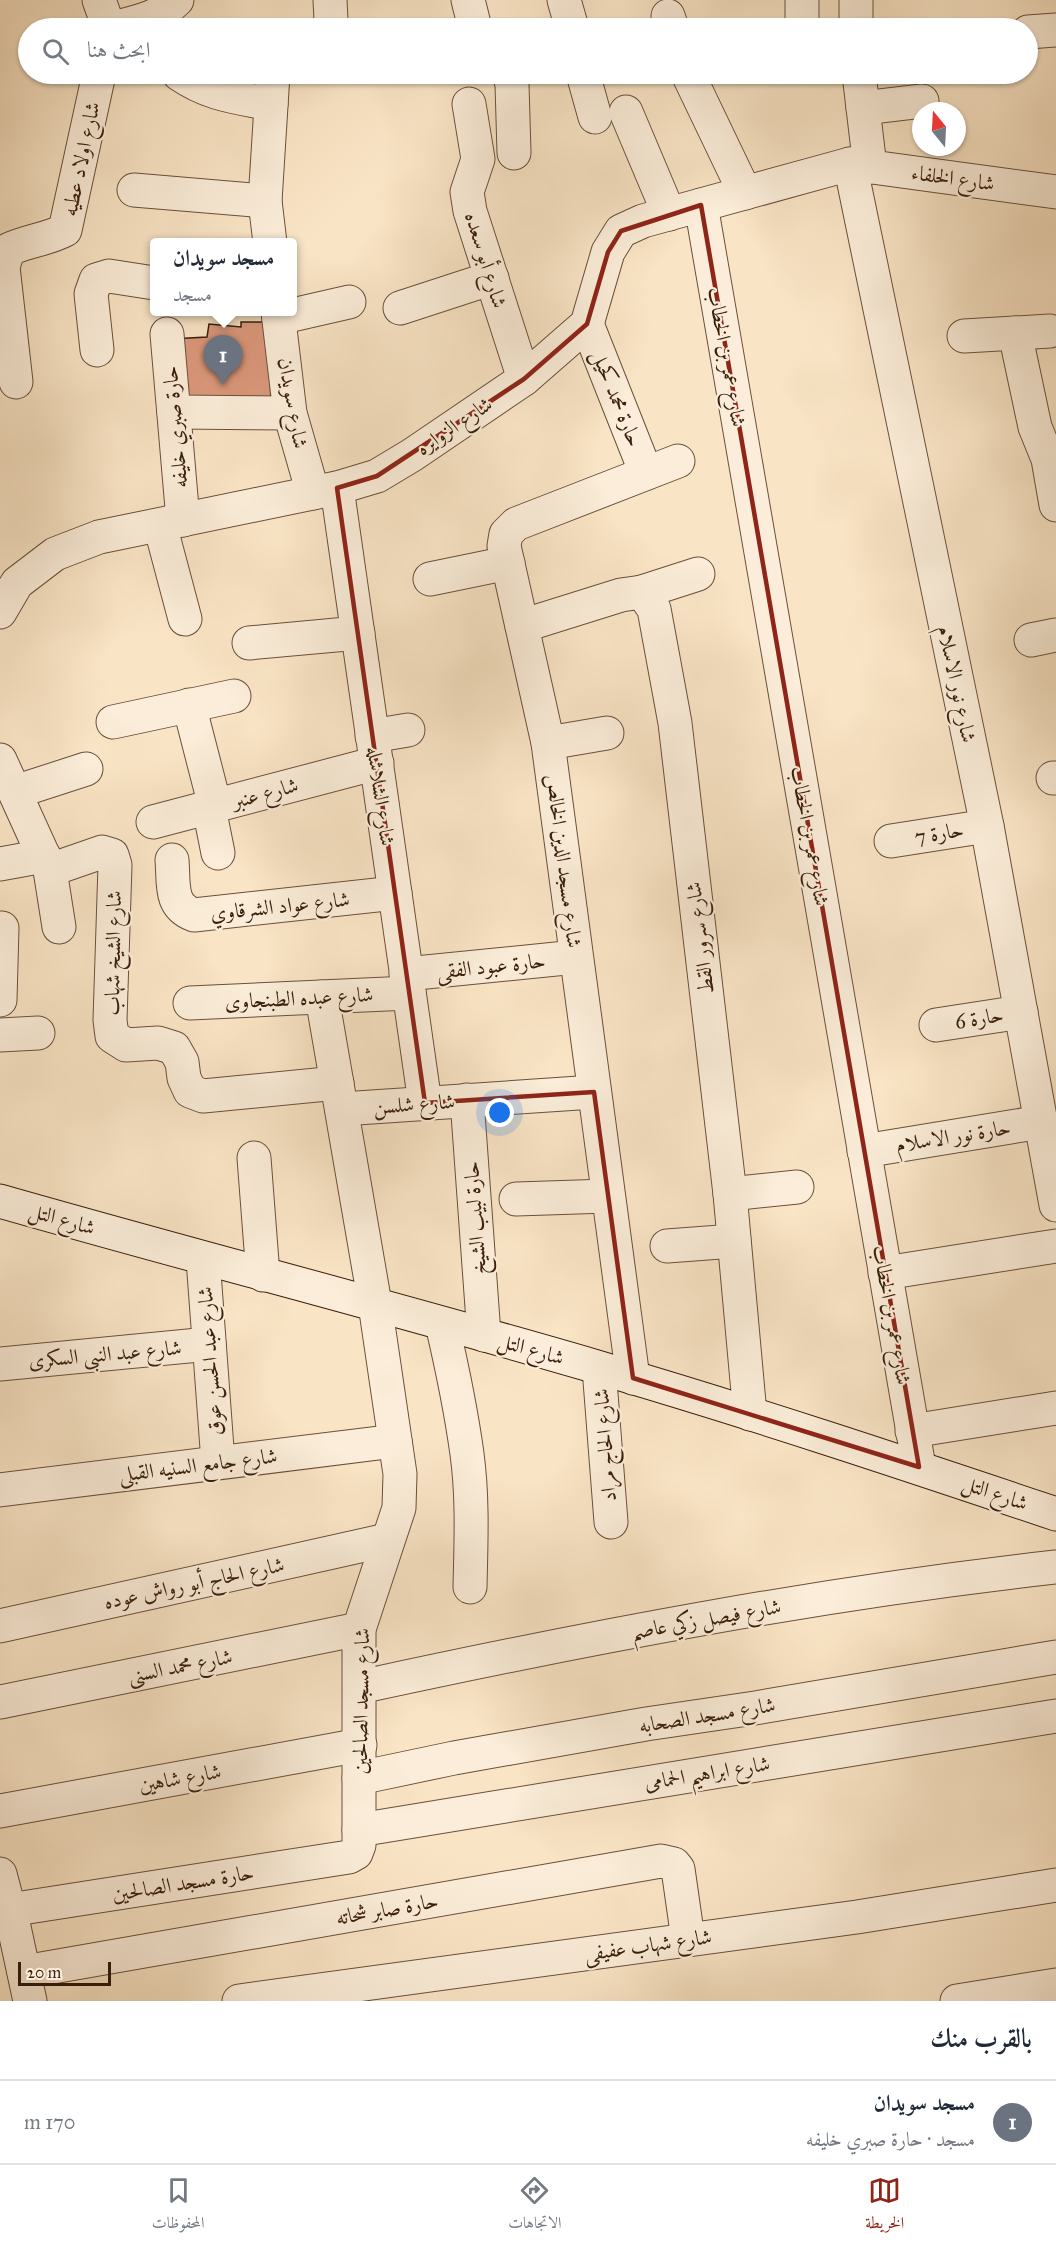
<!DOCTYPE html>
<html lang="ar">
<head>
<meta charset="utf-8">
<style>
  body { margin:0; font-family:"IM FELL Great Primer",Amiri,serif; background:#f2f2f3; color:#1f2937; direction:rtl }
  .compass { position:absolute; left:912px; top:102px; width:54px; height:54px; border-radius:50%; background:#fff; box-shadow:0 2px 4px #0004; rotate:342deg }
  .scale { position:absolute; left:18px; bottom:15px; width:93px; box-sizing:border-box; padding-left:6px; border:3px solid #391e0b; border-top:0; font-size:16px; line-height:21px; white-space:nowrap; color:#391e0b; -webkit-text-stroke:4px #fbedd9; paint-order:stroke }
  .you { position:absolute; left:500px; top:1113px; width:21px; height:21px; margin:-15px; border:4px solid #fff; border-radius:50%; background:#1a73e8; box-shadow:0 0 0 9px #1a73e833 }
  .badge { display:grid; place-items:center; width:39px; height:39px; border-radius:50%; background:#8f2418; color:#fff; font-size:20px; font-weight:700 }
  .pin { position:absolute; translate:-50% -50px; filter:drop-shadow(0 2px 3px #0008) }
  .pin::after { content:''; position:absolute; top:32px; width:21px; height:18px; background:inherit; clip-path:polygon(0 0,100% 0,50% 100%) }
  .popup { position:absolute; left:150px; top:238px; width:147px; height:78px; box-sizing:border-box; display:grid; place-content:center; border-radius:6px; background:#fff; filter:drop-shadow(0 2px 4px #0005); font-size:20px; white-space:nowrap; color:#747a83 }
  .popup b { font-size:22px; color:#1f2937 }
  .popup::after { content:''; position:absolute; left:50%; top:100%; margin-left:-12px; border:12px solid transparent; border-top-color:#fff }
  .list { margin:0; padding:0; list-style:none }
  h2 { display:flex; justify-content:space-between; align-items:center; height:78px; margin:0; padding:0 24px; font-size:26px }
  h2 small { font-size:20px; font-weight:400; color:#747a83 }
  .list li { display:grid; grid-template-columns:39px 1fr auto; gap:18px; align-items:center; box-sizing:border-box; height:84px; padding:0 24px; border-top:2px solid #e0e1e3 }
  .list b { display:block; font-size:22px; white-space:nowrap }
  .list p { margin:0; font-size:20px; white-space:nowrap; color:#747a83 }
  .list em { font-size:20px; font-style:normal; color:#747a83 }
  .icon { flex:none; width:33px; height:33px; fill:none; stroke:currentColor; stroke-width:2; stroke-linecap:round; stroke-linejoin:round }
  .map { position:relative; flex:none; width:1056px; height:2001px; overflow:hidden; direction:ltr }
  .search { position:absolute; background:#fff; box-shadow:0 2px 4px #0004; left:18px; right:18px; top:18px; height:66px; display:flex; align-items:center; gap:15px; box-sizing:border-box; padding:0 21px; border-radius:33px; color:#747a83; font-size:22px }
  .sheet { height:162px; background:#fff }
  nav { display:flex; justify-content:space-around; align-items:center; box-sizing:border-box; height:84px; border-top:2px solid #e0e1e3; background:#fff; font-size:16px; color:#747a83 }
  nav a { display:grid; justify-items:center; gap:3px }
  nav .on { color:#8f2418 }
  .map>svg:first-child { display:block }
</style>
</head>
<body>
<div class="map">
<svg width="1056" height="2001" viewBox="0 0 1056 2001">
  <rect width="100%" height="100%" fill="#f9e4c5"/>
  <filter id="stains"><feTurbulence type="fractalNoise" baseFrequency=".00333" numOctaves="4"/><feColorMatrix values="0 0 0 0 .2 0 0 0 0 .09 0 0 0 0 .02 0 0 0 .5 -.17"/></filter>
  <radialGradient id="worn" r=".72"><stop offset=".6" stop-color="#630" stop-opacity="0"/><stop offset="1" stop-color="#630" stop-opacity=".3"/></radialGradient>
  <path fill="#db977a" stroke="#391e0b" stroke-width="1.5" d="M241,322H269L271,407L178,408L171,339L207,337L209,324L241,327Z"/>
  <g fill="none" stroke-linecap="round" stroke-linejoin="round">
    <defs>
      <g id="street">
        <path d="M99,0L109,28"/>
        <path d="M468,0L475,28"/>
        <path d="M564,0L572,28"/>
        <path d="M802,0V28"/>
        <path d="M668,16L672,28"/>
        <path d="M112,28C136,22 159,18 177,0"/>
        <path d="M328,28L331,20L330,0"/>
        <path d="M856,28V0"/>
        <path d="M1028,32L1056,30"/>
        <path d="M179,74C210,95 235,97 271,104"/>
        <path d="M509,74L512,84L514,153"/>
        <path d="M583,74L595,117"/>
        <path d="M688,74L745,193"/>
        <path d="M859,74L870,167"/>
        <path d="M469,104L478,159L467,192L470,211L524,379"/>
        <path d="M863,108L922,101"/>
        <path d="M626,112L669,214"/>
        <path d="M850,164L987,826L1056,1205"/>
        <path d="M134,190L265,201"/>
        <path d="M701,205L919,1467"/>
        <path d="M270,243L265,201L273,74"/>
        <path d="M400,308L492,278"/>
        <path d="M278,312L290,413L313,493"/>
        <path d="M279,318L349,302"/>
        <path d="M587,324L646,473"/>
        <path d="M1015,333L1035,427L1048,459L1056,505"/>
        <path d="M167,334L183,520"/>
        <path d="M964,336L1050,331"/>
        <path d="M97,350L91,294L96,280L109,276L154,283"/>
        <path d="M16,382L3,267L8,250C26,241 46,240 65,230L99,74"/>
        <path d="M174,412L290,413"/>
        <path d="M337,488L425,1103"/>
        <path d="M160,525L185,619"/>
        <path d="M430,579L508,563"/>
        <path d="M642,592L698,574"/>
        <path d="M0,612L17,583L55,554L99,537L337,488L377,476L412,455L524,379L587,324L608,252L621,231L643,221L850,164L1056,192"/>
        <path d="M522,626L621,595L642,592L654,609L675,723L730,1194L750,1414"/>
        <path d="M1031,640L1056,635"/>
        <path d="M249,643L358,633"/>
        <path d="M189,705L215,806"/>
        <path d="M113,722L234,696"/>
        <path d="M372,736L408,730"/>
        <path d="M548,743L607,733"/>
        <path d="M0,760L50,870L59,927"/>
        <path d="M1053,778H1056"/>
        <path d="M15,792L86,769"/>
        <path d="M209,808L218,853"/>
        <path d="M153,822L377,763"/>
        <path d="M891,841L987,826"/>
        <path d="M172,860C174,884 169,906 194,915L395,893"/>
        <path d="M0,864L44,856"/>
        <path d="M50,870L102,852L112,855L115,865L110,1020L112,1036L126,1045L158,1043L174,1048L182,1062L184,1078L190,1091L203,1096L337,1083"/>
        <path d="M406,974L576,957"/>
        <path d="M0,1000L2,928"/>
        <path d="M190,1003L409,993"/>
        <path d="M936,1025L1021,1012"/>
        <path d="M0,1035L38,1033"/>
        <path d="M467,1100L484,1335"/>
        <path d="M342,1109L594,1092"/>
        <path d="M864,1151L1041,1122"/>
        <path d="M254,1158L263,1275"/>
        <path d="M730,1194L797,1187"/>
        <path d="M516,1199L608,1196"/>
        <path d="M667,1246L734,1241"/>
        <path d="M203,1259L218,1462"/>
        <path d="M885,1273L1056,1246"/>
        <path d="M442,1324C452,1367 461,1410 467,1454C473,1498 471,1543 470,1587"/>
        <path d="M0,1364L209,1344"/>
        <path d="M599,1368L611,1522"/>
        <path d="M633,1378L548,743L504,546L506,534L516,524L678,461"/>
        <path d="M912,1431L1056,1408"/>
        <path d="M0,1490L395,1441"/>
        <path d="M0,1626L387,1540"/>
        <path d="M360,1687C590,1637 822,1593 1056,1567"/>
        <path d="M0,1702L359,1629"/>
        <path d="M359,1778L454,1758L646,1724L755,1708L1056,1657"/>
        <path d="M0,1811L360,1745"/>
        <path d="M359,1830L1056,1716"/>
        <path d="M0,1874L14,1927L30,2001"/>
        <path d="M9,1910L349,1857L356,1853L359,1845V1629L399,1508L400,1474L375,1304L322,997"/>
        <path d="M24,1972L661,1861L674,1864L678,1869L688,1939"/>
        <path d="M239,2001L857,1917L1056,1885"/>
        <path d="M957,2001L1056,1985"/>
      </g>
      <path id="secondary" d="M0,1201C199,1258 399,1309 597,1367C751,1412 904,1463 1056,1514"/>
    </defs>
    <use href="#street" stroke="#69503a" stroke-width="35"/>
    <use href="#secondary" stroke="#391e0b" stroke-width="35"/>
    <use href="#street" stroke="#fbedd9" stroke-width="33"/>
    <use href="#secondary" stroke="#fbedd9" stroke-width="33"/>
  </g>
  <path fill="none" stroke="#8f2418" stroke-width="4.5" stroke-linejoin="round" d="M701,205L919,1467L633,1378L594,1092L425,1103L337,488L377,476L524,379L587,324L608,252L621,231Z"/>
  <g text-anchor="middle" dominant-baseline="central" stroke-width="4.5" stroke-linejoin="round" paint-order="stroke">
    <g font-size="21" fill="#391e0b" stroke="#fbedd9">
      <text transform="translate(81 159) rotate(-78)">شارع اولاد عطيه</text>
      <text transform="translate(953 178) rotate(8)">شارع الخلفاء</text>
      <text transform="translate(486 260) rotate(73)">شارع أبو سعده</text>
      <text transform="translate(727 357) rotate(80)">شارع عمر بن الخطاب</text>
      <text transform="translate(617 398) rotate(68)">حارة محمد كحيل</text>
      <text transform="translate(293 403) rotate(80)">شارع سويدان</text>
      <text transform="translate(454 426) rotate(-34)">شارع الزوايره</text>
      <text transform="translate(175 427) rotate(-95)">حارة صبري خليفه</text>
      <text transform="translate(957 684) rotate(78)">شارع نور الاسلام</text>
      <text transform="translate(265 793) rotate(-15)">شارع عنبر</text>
      <text transform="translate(381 796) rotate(82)">شارع الشلاشله</text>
      <text transform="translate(939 833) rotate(-9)">حارة 7</text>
      <text transform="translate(810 836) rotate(80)">شارع عمر بن الخطاب</text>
      <text transform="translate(564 861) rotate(83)">شارع مسجد الدين الخالص</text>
      <text transform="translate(280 906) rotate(-6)">شارع عواد الشرقاوي</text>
      <text transform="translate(700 938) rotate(-97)">شارع سرور القط</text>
      <text transform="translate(113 953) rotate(-89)">شارع الشيخ شهاب</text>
      <text transform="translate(491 966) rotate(-6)">حارة عبود الفقى</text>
      <text transform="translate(299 998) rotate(-3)">شارع عبده الطبنجاوى</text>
      <text transform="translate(979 1018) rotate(-9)">حارة 6</text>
      <text transform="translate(414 1104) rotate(-4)">شارع شلسن</text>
      <text transform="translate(953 1136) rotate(-9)">حارة نور الاسلام</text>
      <text transform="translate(475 1218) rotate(-94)">حارة لبيب الشيخ</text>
      <text transform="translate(62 1219) rotate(16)">شارع التل</text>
      <text transform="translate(892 1315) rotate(80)">شارع عمر بن الخطاب</text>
      <text transform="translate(531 1349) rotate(16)">شارع التل</text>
      <text transform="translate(105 1354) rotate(-5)">شارع عبد النبى السكرى</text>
      <text transform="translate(210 1361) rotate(-94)">شارع عبد الحسن عوق</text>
      <text transform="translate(605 1445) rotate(-94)">شارع الحاج مراد</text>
      <text transform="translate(198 1465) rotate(-7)">شارع جامع السنيه القبلى</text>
      <text transform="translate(995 1493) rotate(19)">شارع التل</text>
      <text transform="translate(194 1583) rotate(-12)">شارع الحاج أبو رواش عوده</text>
      <text transform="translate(706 1619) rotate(-10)">شارع فيصل زكي عاصم</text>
      <text transform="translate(180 1666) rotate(-11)">شارع محمد السنى</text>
      <text transform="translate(361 1701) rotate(-89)">شارع مسجد الصالحين</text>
      <text transform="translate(707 1715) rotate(-9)">شارع مسجد الصحابه</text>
      <text transform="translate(707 1773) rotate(-9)">شارع ابراهيم الحمامى</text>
      <text transform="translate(180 1778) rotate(-10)">شارع شاهين</text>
      <text transform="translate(183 1883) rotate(-9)">حارة مسجد الصالحين</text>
      <text transform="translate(387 1909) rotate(-10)">حارة صابر شحاته</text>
      <text transform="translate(648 1945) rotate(-8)">شارع شهاب عفيفى</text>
    </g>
  </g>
  <rect width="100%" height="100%" filter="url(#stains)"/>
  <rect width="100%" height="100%" fill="url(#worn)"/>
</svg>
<svg class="compass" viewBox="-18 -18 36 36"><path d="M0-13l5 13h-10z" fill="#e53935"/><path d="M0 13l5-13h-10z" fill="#747a83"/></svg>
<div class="scale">20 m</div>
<div class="you"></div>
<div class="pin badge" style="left:223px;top:385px;background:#6b7280">1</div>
<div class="popup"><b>مسجد سويدان</b>مسجد</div>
<div class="search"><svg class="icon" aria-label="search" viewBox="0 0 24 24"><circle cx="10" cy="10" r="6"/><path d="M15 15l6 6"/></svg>ابحث هنا</div>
</div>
<section class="sheet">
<h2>بالقرب منك<small></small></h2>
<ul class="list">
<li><span class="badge" style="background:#6b7280">1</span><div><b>مسجد سويدان</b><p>مسجد · حارة صبري خليفه</p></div><em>170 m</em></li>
</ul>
</section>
<nav>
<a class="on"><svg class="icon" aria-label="map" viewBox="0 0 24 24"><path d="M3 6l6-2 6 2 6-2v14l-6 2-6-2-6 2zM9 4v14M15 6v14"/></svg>الخريطة</a>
<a><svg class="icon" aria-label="directions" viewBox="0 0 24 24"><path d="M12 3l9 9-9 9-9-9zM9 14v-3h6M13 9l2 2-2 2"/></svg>الاتجاهات</a>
<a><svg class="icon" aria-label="saved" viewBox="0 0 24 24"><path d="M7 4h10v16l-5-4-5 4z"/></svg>المحفوظات</a>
</nav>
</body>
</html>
